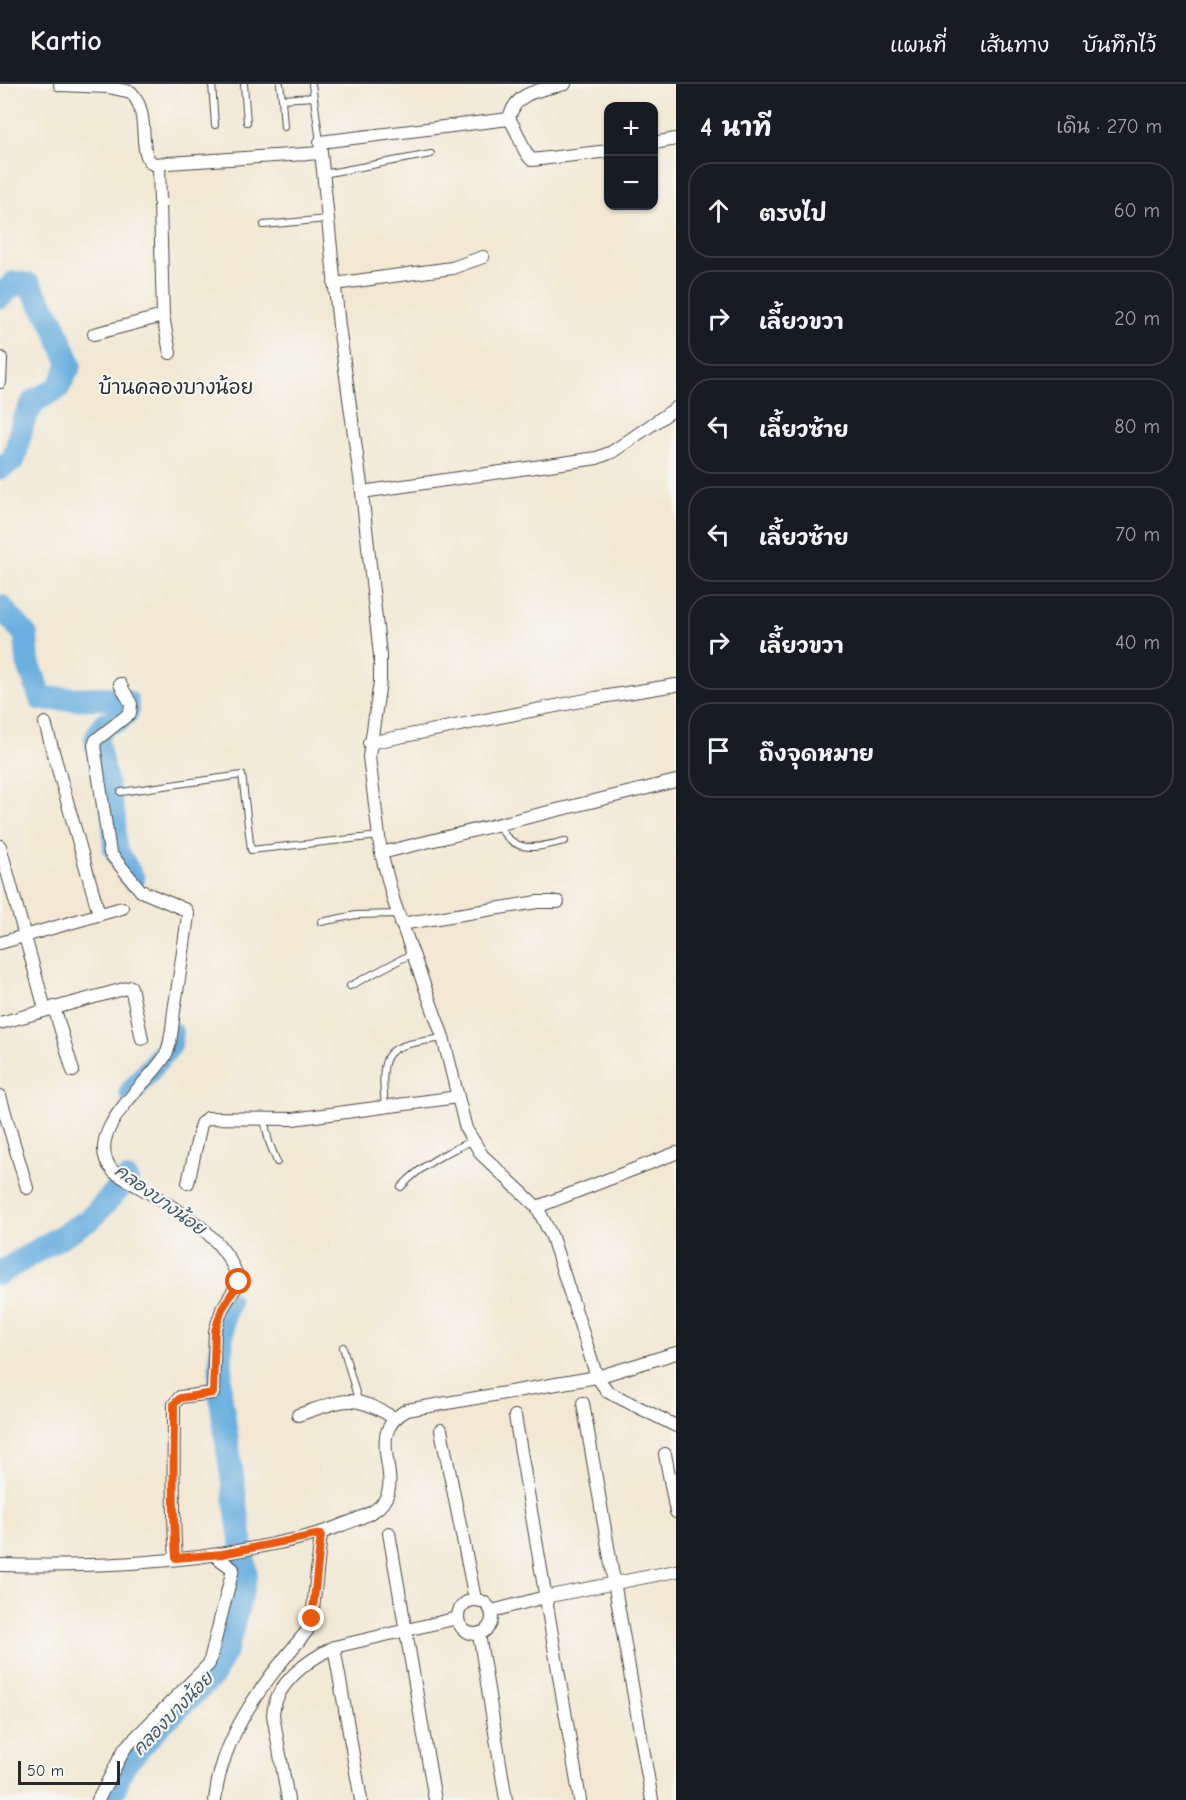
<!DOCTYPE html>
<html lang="th">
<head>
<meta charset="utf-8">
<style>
  body { margin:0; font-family:"Comic Neue","Playpen Sans Thai",sans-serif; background:#242831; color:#f1f3f6 }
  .controls { position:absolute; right:18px; top:18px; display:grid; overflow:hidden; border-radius:12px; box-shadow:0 2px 4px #0004 }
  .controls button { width:54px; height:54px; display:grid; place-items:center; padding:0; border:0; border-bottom:2px solid #363941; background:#171b24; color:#f1f3f6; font:30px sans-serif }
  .scale { position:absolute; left:18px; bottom:15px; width:102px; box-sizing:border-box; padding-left:6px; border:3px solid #2b2b2b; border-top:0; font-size:16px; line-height:21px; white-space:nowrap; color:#2b2b2b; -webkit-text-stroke:4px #f6f6f2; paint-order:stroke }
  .stop { position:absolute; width:18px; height:18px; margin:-14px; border:4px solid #ea580c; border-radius:50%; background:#fff }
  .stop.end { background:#ea580c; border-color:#fff; box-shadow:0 2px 6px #0008 }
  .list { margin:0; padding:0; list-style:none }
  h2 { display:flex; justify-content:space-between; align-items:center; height:78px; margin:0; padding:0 24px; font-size:26px }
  h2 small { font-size:20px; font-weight:400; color:#9ea1a6 }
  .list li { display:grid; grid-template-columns:39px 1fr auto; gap:18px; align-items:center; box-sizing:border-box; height:96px; margin:0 12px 12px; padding:0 12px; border:2px solid #363941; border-radius:24px }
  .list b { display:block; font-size:22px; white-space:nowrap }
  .list em { font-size:20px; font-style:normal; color:#9ea1a6 }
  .icon { flex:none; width:33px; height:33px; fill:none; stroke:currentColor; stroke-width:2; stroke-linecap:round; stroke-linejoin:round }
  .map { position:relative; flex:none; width:676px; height:1716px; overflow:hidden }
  header { display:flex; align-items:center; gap:36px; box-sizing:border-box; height:84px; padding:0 30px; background:#171b24; border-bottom:2px solid #363941 }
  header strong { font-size:28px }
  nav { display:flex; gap:33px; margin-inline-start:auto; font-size:21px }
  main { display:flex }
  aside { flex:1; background:#171b24 }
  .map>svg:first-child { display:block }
</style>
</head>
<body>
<header>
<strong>Kartio</strong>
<nav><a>แผนที่</a><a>เส้นทาง</a><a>บันทึกไว้</a></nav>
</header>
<main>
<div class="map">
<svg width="676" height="1716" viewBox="0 0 676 1716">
  <rect width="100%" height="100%" fill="#f6f6f2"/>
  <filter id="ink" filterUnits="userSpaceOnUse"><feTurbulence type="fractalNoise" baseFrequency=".0167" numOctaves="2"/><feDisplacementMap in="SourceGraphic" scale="12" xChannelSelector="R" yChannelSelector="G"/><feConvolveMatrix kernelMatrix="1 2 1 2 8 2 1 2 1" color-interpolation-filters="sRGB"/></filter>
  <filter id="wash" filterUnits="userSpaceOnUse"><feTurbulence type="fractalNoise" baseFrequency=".008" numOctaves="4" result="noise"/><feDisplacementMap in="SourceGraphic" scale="24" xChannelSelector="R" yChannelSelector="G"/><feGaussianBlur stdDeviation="1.35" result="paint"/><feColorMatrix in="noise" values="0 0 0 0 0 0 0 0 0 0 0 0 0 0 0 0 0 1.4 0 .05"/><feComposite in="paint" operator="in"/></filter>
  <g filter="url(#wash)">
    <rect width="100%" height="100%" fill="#f2e8d3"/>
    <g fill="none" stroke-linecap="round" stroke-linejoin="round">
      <g stroke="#69afdf" stroke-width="24">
        <path d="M0,213L14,199L29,201L53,238L70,281L58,304L34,317L23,338L14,375L0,384"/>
        <path d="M0,522L26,551L28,578L41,615L116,614L127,618V628L119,636L104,640L96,655L114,734L115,764L133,795"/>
        <path d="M131,1008L170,961L171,949"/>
        <path d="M0,1189L90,1135L127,1096"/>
        <path d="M110,1716L123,1682L163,1638L211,1594L227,1563L246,1491L220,1308L222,1237L228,1218"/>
      </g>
    </g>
  </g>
  <g filter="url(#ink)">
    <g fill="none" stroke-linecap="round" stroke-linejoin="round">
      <defs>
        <g id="service">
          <path d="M212,0L215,41"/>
          <path d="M244,0L247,38"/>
          <path d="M280,0L282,15L314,13"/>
          <path d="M312,0L320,58"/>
          <path d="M282,15L284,43"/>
          <path d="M323,90L431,70"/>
          <path d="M264,141L327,135"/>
          <path d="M121,708L242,691L251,766L379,752"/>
          <path d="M498,741C516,772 536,763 565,757"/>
          <path d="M321,838L356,831L398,830"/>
          <path d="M350,902L411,870"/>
          <path d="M385,1023C379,961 387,963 443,954"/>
          <path d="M264,1035L269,1058L277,1078"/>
          <path d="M401,1103C422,1081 444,1069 472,1057"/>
          <path d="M343,1263L358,1316"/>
        </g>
        <g id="minor">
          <path d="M60,1L108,3L131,8C152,31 136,68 153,80L321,69"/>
          <path d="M509,35L320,58L339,242L362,408L380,571V598L369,673L381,769L394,818L443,953L466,1045L482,1071L537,1123L552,1153L597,1293L608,1308L676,1342"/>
          <path d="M509,35C519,47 522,68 532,76L608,67"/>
          <path d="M509,35C515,7 541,6 565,0"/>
          <path d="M654,59L676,55"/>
          <path d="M159,81L163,232L170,269"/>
          <path d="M334,200L452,184L483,173"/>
          <path d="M94,250L163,232"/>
          <path d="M0,298L1,274"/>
          <path d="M362,408L597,374L612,368L676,324"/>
          <path d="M120,600L131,620L130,629L96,656L94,661L110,769L141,807L186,826L188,831C184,863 179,895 174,927C172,941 172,959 165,972C149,1000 78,1051 114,1088C158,1116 224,1143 239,1198L222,1225L215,1247L213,1309L180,1313L174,1320C174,1372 172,1423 176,1475"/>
          <path d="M45,639L99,830"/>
          <path d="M369,659L596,614L676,601"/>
          <path d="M0,762L45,925"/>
          <path d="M381,769L676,697"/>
          <path d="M401,840L537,818H558"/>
          <path d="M0,859L122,824"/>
          <path d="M54,923L73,987"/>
          <path d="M0,939L131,903L142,955"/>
          <path d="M0,1012L27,1104"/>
          <path d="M188,1099L201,1040L207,1034L293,1035L458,1013"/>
          <path d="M537,1123L676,1069"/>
          <path d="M583,1319L652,1716"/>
          <path d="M298,1331C344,1316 351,1308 394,1334"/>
          <path d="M515,1332L580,1716"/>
          <path d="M441,1346L475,1515"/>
          <path d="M665,1370L676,1428"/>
          <path d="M389,1449L435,1716"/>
          <path d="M0,1481C90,1483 179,1480 268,1461C293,1456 318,1451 342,1441C354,1436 369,1432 379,1423C409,1395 360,1352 407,1326L597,1293L676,1269"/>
          <circle cx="475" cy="1533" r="17"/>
          <path d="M492,1527L545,1513L676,1487"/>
          <path d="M479,1550L506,1716"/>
          <path d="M334,1563L361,1716"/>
          <path d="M98,1716L125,1664L209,1580L233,1485L214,1471"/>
          <path d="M215,1716C222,1649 265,1597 307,1547L312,1535L321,1450"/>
          <path d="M288,1716L273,1631C275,1599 308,1576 334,1563L458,1534"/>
        </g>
      </defs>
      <use href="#service" stroke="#494744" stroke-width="8"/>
      <use href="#minor" stroke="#494744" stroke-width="14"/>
      <use href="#service" stroke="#fff" stroke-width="6"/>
      <use href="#minor" stroke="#fff" stroke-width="12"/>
    </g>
  </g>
  <g fill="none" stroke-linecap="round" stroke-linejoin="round" filter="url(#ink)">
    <path stroke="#ea580c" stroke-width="8" d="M239,1198L222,1225L215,1247L213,1309L180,1314L174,1320C174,1372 172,1423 176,1474L222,1470L321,1450L312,1535"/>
  </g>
  <g text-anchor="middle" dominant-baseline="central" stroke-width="4.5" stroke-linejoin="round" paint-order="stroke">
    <g font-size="18" font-style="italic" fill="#41596a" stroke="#f6f6f2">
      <text transform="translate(160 1116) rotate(36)">คลองบางน้อย</text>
      <text transform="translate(173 1630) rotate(-46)">คลองบางน้อย</text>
    </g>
    <g font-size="20" fill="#2b2b2b" stroke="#f6f6f2">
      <text x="176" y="303">บ้านคลองบางน้อย</text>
    </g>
  </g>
</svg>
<div class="controls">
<button>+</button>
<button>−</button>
</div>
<div class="scale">50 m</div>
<div class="stop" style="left:239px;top:1198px"></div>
<div class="stop end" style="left:312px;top:1535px"></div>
</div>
<aside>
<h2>4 นาที<small>เดิน · 270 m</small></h2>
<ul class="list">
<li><svg class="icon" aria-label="ahead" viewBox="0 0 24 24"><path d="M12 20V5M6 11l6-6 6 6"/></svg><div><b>ตรงไป</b></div><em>60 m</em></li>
<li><svg class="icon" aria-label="right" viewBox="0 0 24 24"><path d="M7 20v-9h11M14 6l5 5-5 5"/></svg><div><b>เลี้ยวขวา</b></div><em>20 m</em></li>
<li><svg class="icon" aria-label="left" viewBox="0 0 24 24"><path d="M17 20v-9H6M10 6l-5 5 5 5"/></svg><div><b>เลี้ยวซ้าย</b></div><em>80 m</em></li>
<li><svg class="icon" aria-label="left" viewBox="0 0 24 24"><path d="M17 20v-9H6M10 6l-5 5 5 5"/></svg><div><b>เลี้ยวซ้าย</b></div><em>70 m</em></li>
<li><svg class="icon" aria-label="right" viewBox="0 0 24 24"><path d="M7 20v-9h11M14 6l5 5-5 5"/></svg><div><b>เลี้ยวขวา</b></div><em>40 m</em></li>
<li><svg class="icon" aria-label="arrive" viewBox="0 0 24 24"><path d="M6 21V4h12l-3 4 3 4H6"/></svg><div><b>ถึงจุดหมาย</b></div></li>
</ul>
</aside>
</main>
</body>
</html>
